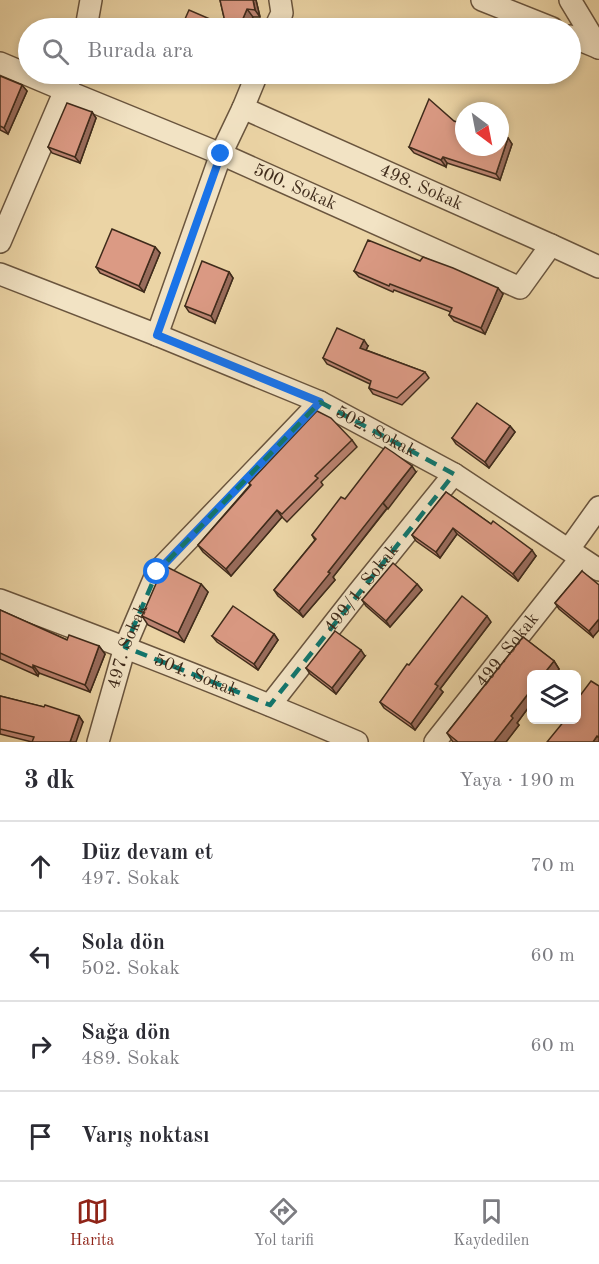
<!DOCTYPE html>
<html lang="tr">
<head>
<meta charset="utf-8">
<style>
  body { margin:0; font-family:"Old Standard TT",serif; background:#f7f7f7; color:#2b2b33 }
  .controls { position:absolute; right:18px; bottom:18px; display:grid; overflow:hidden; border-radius:9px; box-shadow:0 3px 9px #0003 }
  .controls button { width:54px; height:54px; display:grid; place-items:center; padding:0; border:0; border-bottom:2px solid #e1e1e2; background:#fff; color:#2b2b33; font:30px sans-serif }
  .compass { position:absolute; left:455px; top:102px; width:54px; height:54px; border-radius:50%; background:#fff; box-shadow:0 3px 9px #0003; rotate:148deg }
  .stop { position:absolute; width:18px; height:18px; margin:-14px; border:4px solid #1a73e8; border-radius:50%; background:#fff }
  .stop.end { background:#1a73e8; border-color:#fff; box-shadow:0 2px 6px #0008 }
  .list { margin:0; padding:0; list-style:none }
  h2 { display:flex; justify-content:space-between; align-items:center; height:78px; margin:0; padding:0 24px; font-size:26px }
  h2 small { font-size:20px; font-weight:400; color:#7c7c81 }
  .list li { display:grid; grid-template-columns:39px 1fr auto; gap:18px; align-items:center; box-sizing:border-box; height:90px; padding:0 24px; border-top:2px solid #e1e1e2 }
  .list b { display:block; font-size:22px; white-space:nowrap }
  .list p { margin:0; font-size:20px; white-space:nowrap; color:#7c7c81 }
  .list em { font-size:20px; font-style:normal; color:#7c7c81 }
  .icon { flex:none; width:33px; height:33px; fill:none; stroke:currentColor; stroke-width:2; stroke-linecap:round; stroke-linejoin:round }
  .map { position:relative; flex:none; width:599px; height:742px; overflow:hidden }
  .search { position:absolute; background:#fff; box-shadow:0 3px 9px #0003; left:18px; right:18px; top:18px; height:66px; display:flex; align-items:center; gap:15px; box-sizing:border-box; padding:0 21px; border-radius:33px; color:#7c7c81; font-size:22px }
  .sheet { height:438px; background:#fff }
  nav { display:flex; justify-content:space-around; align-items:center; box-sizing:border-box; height:84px; border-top:2px solid #e1e1e2; background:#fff; font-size:16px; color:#7c7c81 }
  nav a { display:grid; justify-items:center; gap:3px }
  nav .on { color:#8f2418 }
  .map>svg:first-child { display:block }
</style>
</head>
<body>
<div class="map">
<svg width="599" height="742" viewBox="0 0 599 742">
  <rect width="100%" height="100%" fill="#ebd4a5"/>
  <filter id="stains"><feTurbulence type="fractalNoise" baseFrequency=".00333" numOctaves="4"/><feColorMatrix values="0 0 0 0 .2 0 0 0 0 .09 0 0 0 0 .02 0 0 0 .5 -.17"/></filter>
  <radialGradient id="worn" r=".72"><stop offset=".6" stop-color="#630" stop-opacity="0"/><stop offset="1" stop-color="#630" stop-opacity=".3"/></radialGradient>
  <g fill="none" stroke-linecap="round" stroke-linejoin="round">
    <defs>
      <g id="minor">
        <path d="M482,0L552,28"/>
        <path d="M570,0L599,48"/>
        <path d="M86,28L91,0"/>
        <path d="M275,28L282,13L280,0"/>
        <path d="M570,36L599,48"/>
        <path id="s1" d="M0,63L64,90L221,154L520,288L551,245"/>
        <path id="s2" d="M243,108L551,245L599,267"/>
        <path d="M0,242L72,74"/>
        <path id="s3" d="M0,274L157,335L320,402L454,474L599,570"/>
        <path d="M157,335L221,154L243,108L257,74"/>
        <path d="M569,549L599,507"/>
        <path id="s4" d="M0,600C120,645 239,691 357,742"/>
        <path id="s5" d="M270,705L357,594L454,474"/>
        <path id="s6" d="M98,742L125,647L157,572L320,402"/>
        <path id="s7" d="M435,742L580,559"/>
      </g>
    </defs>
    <use href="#minor" stroke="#6a553e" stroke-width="24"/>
    <use href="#minor" stroke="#f2e3c4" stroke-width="21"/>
  </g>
  <g fill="#bc8472" stroke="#3f2b1b" stroke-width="1.5">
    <path d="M220,0H256L260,17H253L226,26Z"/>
    <path d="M0,76L22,85L27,91L8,134L0,130Z"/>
    <path d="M92,112L96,118L80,163L52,153L48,147Z"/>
    <path d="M508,138L512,144L500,180L447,163L446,167L414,153L409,147Z"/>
    <path d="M155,247L160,253L144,292L100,273L96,267Z"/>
    <path d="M420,261L503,294L485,334L454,321L449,315L451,312L394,290L393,292L359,277L354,271Z"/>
    <path d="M229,272L233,278L215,323L189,312L185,306Z"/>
    <path d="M368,346L366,350L425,372L429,378L402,405L373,394L369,388L370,384L327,364L323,358Z"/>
    <path d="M510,426L515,432L489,468L456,444L452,438Z"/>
    <path d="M352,440L357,447L321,482L323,485L287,522L282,517L231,576L203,552L198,545L250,485L249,483Z"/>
    <path d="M416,472L333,577L335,580L303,617L278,596L274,590L315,540L312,535L345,499Z"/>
    <path d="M446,492L536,556L518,581L457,534L440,558L416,541L412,535Z"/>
    <path d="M582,571L593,637L559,609L555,603Z"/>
    <path d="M201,584L208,592L184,642L148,625L142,616Z"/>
    <path d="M417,584L422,590L390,627L366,606L362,600Z"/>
    <path d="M0,610L67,640L99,646L105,654L90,692L39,673L38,676L0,659Z"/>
    <path d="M491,622L440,689L443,692L415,730L384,708L380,702L409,665Z"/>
    <path d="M274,634L278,640L258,670L217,642L212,636Z"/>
    <path d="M523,637L554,661L559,669L555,675H531V704L517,723L519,725L506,742H453L447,733Z"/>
    <path d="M365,656L336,694L310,674L306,668Z"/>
    <path d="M0,696L79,716L83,722L32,742L0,734Z"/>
  </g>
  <g fill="#996c5c" stroke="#3f2b1b" stroke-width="1.5">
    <path d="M253,0H256L260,17L255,10Z"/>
    <path d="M247,9L253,17L248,28H239Z"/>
    <path d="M22,85L27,91L8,134L4,128Z"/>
    <path d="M92,112L96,118L80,163L75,157Z"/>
    <path d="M508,138L512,144L500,180L496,174Z"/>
    <path d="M443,157L447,163L446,167L441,160Z"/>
    <path d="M155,247L160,253L144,292L139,286Z"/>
    <path d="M229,272L233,278L215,323L211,316Z"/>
    <path d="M498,288L503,294L485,334L481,328Z"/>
    <path d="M364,340L368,346L364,354L360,348Z"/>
    <path d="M510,426L515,432L489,468L485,462Z"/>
    <path d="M412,466L416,472L388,509L383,503Z"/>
    <path d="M382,502L387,508L333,577L335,580L303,617L299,611L328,572Z"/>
    <path d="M277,510L282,517L231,576L226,569Z"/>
    <path d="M453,528L457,534L440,558L436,552Z"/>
    <path d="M532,550L536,556L518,581L513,574Z"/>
    <path d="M201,584L208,592L184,642L178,633Z"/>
    <path d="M417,584L422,590L390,627L386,621Z"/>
    <path d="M487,616L491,622L440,689L443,692L415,730L411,724L435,684Z"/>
    <path d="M599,619V630L593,637L589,631Z"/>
    <path d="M274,634L278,640L258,670L254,664Z"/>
    <path d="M99,646L105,654L90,692L85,685Z"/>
    <path d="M361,650L365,656L336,694L332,688Z"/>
    <path d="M554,661L559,669L555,675H543Z"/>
    <path d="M33,665L39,673L38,676L33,668Z"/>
    <path d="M531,690V704L517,723L519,725L506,742H494L511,716Z"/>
    <path d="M79,716L83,722L76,742H70Z"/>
    <path d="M597,736L599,738V742H593Z"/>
  </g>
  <g fill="#db9a84" stroke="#3f2b1b" stroke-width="1.5">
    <path d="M220,0H253L255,10L247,9L239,28H181L189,10L226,26Z"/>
    <path d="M0,76L22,85L4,128L0,126Z"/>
    <path d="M429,99L454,121L464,124V147H500V136L508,138L496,174L443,157L441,160L409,147Z"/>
    <path d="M67,103L92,112L75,157L48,147Z"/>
    <path d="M112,229L155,247L139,286L96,267Z"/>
    <path d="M368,240L420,261L423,257L453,268L498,288L481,328L449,315L452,308L390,284L389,286L354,271Z"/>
    <path d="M202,261L229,272L211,316L185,306Z"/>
    <path d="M337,328L364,340L360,348L425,372L397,398L369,388L371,381L323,358Z"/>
    <path d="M477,403L510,426L485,462L452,438Z"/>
    <path d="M317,411L331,418L352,440L315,476L318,478L282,514L277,510L226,569L198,545L251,485L249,483Z"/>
    <path d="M385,447L394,453L412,466L328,572L330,573L299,611L274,590L316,539L312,535L341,497L345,499Z"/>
    <path d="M446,492L491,524L493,521L532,550L513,574L453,528L436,552L412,535Z"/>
    <path d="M393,563L417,584L386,621L362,600Z"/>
    <path d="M165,566L201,584L178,633L142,616L162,570Z"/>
    <path d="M582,571L599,585V619L589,631L555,603Z"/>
    <path d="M462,596L487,616L435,684L438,686L411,724L380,702L407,664L409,665Z"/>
    <path d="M233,606L274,634L254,664L212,636Z"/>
    <path d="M0,610L67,640L69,635L99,646L85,685L33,665V668L0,653Z"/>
    <path d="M335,631L361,650L332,688L306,668Z"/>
    <path d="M523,637L554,661L543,675H531V690L511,716L513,718L494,742H458L447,733Z"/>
    <path d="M591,681L599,686V737L597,736L593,742H547L565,720H576V701Z"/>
    <path d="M0,696L44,707L45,705L79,716L70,742H32L34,737L0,729Z"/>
  </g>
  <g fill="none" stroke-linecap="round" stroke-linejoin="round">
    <path stroke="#1a73e8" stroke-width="8" d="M157,572L320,402L157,335L221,154"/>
  </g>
  <path fill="none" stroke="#0f766e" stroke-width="4.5" stroke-dasharray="12 8" stroke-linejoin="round" d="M320,402L454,474L270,705L125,647L157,572Z"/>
  <g text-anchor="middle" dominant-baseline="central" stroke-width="6" stroke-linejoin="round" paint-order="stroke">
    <g font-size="18" fill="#3f2b1b" stroke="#f2e3c4">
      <text stroke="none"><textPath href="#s1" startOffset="320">500. Sokak</textPath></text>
      <text stroke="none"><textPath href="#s2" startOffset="195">498. Sokak</textPath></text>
      <text stroke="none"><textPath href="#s3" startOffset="408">502. Sokak</textPath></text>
      <text stroke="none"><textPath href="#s5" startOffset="148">499/1. Sokak</textPath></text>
      <text stroke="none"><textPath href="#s6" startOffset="100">497. Sokak</textPath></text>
      <text stroke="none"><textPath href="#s7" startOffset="117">499. Sokak</textPath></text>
      <text stroke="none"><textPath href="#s4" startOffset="210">504. Sokak</textPath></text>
    </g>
  </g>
  <rect width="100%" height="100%" filter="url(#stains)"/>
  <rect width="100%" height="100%" fill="url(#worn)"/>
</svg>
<div class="controls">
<button><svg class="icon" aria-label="layers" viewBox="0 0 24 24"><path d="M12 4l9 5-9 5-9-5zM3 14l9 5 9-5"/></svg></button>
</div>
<svg class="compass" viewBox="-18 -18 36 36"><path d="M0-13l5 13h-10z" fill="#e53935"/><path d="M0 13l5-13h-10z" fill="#7c7c81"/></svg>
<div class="stop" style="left:157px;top:572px"></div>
<div class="stop end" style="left:221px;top:154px"></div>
<div class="search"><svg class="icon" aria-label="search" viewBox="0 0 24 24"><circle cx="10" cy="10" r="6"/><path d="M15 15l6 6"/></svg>Burada ara</div>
</div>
<section class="sheet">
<h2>3 dk<small>Yaya · 190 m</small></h2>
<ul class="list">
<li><svg class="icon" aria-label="ahead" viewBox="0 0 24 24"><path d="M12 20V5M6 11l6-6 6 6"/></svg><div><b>Düz devam et</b><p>497. Sokak</p></div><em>70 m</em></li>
<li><svg class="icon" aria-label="left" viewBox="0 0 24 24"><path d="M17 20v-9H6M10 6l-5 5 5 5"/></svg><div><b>Sola dön</b><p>502. Sokak</p></div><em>60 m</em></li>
<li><svg class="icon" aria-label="right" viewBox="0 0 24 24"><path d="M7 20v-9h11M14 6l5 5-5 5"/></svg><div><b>Sağa dön</b><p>489. Sokak</p></div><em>60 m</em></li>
<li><svg class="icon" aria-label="arrive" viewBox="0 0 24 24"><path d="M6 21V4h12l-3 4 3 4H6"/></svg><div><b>Varış noktası</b></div></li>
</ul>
</section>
<nav>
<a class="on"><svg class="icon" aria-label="map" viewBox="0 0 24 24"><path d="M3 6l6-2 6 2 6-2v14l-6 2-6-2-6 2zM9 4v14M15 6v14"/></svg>Harita</a>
<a><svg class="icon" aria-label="directions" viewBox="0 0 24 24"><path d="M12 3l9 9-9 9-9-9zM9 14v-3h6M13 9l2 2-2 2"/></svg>Yol tarifi</a>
<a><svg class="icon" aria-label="saved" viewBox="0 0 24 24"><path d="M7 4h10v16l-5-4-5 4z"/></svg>Kaydedilen</a>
</nav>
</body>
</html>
